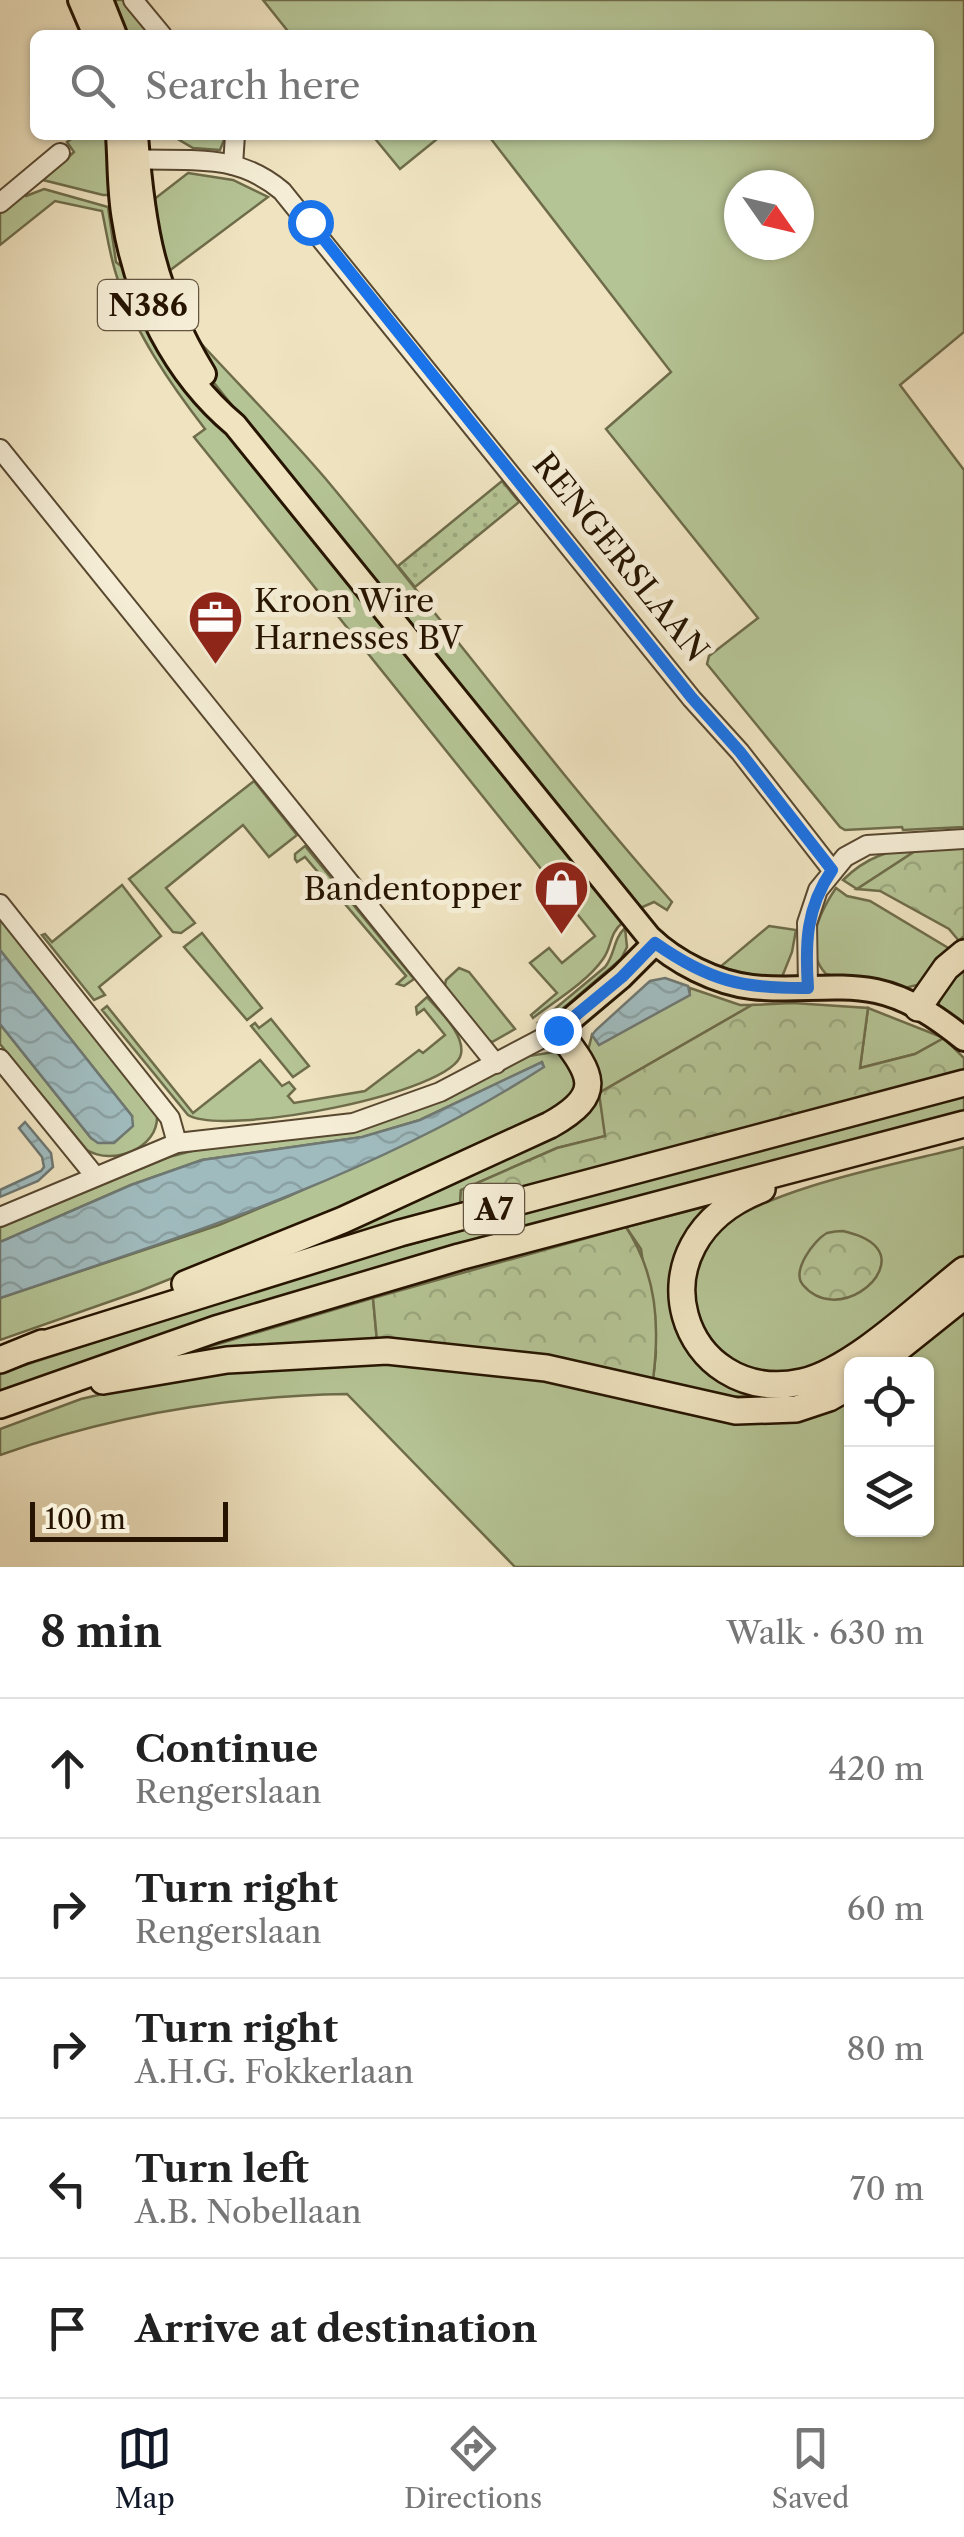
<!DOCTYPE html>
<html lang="en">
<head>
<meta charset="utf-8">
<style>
  body { margin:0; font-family:"Libre Caslon Text",serif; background:#f2f2f2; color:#222 }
  .controls { position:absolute; right:30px; bottom:30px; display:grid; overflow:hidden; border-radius:15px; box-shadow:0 2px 8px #0004 }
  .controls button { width:90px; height:90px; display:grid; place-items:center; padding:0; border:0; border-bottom:2px solid #e0e0e0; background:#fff; color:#222; font:50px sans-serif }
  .compass { position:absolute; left:724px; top:170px; width:90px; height:90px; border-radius:50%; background:#fff; box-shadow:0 2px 8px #0004; rotate:124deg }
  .scale { position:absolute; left:30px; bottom:25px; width:198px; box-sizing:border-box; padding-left:10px; border:5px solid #261400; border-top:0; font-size:28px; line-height:35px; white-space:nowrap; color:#261400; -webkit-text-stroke:8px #f5edd6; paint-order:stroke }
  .stop { position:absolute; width:30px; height:30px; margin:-22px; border:8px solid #1a73e8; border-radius:50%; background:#fff }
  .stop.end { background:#1a73e8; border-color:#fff; box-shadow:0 2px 10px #0008 }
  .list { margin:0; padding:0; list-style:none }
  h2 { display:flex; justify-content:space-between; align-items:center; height:130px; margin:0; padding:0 40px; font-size:42px }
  h2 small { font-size:32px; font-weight:400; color:#767676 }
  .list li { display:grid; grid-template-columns:65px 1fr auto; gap:30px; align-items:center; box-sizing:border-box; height:140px; padding:0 40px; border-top:2px solid #e0e0e0 }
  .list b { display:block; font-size:38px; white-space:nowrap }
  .list p { margin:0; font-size:32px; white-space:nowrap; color:#767676 }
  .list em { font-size:32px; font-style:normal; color:#767676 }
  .icon { flex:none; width:55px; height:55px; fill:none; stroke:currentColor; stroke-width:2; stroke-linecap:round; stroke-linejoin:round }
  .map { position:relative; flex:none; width:964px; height:1567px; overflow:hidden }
  .search { position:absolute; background:#fff; box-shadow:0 2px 8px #0004; left:30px; right:30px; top:30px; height:110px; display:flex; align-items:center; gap:25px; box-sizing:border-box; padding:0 35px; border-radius:15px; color:#767676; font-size:38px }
  .sheet { height:830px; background:#fff }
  nav { display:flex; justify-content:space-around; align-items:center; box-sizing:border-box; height:140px; border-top:2px solid #e0e0e0; background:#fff; font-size:28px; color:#767676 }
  nav a { display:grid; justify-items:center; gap:5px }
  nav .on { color:#111827 }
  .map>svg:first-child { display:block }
</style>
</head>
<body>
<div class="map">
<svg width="964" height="1567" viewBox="0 0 964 1567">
  <defs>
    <pattern id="forest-crowns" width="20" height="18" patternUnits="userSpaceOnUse" patternTransform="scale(2.5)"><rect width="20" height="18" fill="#b5c495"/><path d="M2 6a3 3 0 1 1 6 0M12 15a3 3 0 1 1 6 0" fill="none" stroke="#9ca87f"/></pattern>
    <pattern id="park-dots" width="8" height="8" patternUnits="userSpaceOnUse" patternTransform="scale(2.5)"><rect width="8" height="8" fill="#b5c495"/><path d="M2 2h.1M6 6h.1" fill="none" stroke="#9ca87f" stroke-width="1.8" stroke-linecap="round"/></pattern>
    <pattern id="water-waves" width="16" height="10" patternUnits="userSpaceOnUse" patternTransform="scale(2.5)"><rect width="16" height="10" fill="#a0bbbe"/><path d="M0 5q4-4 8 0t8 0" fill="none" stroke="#8aa0a2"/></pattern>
  </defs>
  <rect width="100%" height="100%" fill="#efe3c0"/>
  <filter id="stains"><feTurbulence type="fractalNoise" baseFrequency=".002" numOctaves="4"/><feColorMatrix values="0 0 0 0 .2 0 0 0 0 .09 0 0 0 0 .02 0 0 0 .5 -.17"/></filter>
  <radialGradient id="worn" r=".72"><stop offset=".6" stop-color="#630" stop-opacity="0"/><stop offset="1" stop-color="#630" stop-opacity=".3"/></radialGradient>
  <g fill="#b5c495" stroke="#6e6c4a" stroke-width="2.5" fill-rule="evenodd">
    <path d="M107,0H128L156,35H128L123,21L115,16Z"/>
    <path d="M263,0H964V332L900,385L964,470V827L903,830L902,827L845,830L840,827L707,664L709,656L758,618L606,429L671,372L488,135H929V35H291ZM739,185H799V245H739Z"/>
    <path d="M77,135H113L116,195H103L43,180L74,152L67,142Z"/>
    <path d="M171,135H226L220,150L193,148Z"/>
    <path d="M372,135H442L400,169Z"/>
    <path d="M188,173L233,180L268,197L161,277L148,204Z"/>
    <path d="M44,189L108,207L116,262L126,270L141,299L622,923C609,934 612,947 603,959C587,982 555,1001 533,1018L531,1015L557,993L530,963L549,948L562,963L595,936L194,437L205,429C171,385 135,333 118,280C110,258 107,234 102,211L55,201L0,245V213L23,194L26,196Z"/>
    <path d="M196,338C239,385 284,430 325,478C442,618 551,765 672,902L667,910L654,902L638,909L210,378Z"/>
    <path d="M254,781L297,835L269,857L243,825L166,888L195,923L181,933L173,932L129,879Z"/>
    <path d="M305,846L414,979L404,986L397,984L406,976L305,857L297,862L295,859V854Z"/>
    <path d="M923,846L857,889L843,880C866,857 891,849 923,846Z"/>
    <path d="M122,885L161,936L99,987L105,995L94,1000L42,935L45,934L52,942Z"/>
    <path d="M836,888L847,896L870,901L950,949L917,985L897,990L826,974C802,948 819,913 836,888Z"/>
    <path d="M0,915L157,1115C159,1149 112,1166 87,1150L0,1044V1024L91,1138L132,1116L0,950Z"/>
    <path d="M769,926L796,930L792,952L782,977L765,978L720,967Z"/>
    <path d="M625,928L627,947L621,959L547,1022H539L605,967C615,955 613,939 625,928Z"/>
    <path d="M202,933L262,1008L247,1020L184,947Z"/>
    <path d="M964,967V1029L938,1007L941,994Z"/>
    <path d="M459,968L469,972L515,1029L492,1042L487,1040L444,990L446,980Z"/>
    <path d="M690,988L740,1005H752L599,1093L606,1136L557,1148L461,1190L460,1204L289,1251L569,1124L592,1035L599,1044L689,995Z"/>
    <path d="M427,997C439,1011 465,1034 461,1054C454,1093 225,1137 188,1115L102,1010L107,1006L193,1113L260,1060L282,1086L289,1082L295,1089L288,1096L294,1103L365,1091L419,1050L423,1053L445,1035L424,1009L417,1014L416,1007Z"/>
    <path d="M868,1008L944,1038L915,1054L860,1068Z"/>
    <path d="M271,1019L309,1066L293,1077L251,1026L255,1023L259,1028Z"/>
    <path d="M554,1052L569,1058L578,1086L563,1108L290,1231L140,1291L0,1340V1298L219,1225L289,1196L460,1116L543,1062L420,1120L363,1137L202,1160L131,1185L0,1242V1227L169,1157L203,1148L337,1133L380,1122L445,1098L529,1056Z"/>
    <path d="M964,1095V1113L0,1395V1373L338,1264Z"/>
    <path d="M964,1147V1260C920,1295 835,1376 778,1375C706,1374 665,1281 719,1230C763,1189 902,1163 964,1147Z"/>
    <path d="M719,1203C676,1237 683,1259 674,1309L767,1395H784L724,1397L653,1380L656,1352L641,1249L626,1227Z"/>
    <path d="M373,1298L377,1341L276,1345L168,1359Z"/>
    <path d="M964,1309V1567H515L347,1394C228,1396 113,1415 0,1455V1429L81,1399L198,1372L347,1361L515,1371L701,1412L851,1395L852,1530H926V1364H896Z"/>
  </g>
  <g fill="url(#forest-crowns)" stroke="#6e6c4a" stroke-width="2.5">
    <path d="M964,844V936L959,941L949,929L880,891L857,889L923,846Z"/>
    <path d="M793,1003L868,1008L860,1068L915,1054L944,1038L964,1058V1070L460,1204L461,1190L557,1148L605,1136L599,1093L752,1005Z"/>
    <path d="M626,1227C657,1275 660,1325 653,1380C562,1356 472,1344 377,1341L373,1298Z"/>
    <path d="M843,1231C855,1234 869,1238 877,1248C899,1276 836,1324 803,1285C791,1271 814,1240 827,1233C831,1232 839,1231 843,1231Z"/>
  </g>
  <path fill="url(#park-dots)" stroke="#6e6c4a" stroke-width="2.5" d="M502,481L519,502L415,587L398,566Z"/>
  <g fill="url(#water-waves)" stroke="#6f7872" stroke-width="2.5">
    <path d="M0,950L132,1116L133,1126L114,1143H98L91,1138L0,1024Z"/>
    <path d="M665,978L688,986L690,995L599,1045L592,1035L596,1030L650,981Z"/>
    <path d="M542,1062L544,1067C377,1175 187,1235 0,1298V1242L131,1185L202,1160L362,1137L420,1120Z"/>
    <path d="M25,1122L51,1153L53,1167L38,1181L0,1197V1190L41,1171L44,1167L42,1157L19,1128Z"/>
  </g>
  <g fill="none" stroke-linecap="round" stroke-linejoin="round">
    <defs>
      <g id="minor">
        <path d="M133,0L162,35"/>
        <path d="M130,159C187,162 235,151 282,191L692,699L740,752L832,870"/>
        <path d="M233,165L235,135"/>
        <path d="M0,203L60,153"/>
        <path d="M0,449L496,1064"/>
        <path d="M0,904L170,1118L177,1143"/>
        <path d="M808,987L807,923L818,890L845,857L867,845L964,839"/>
        <path d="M0,1059L95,1176"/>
        <path d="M0,1217L177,1143L353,1123L440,1092L558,1030"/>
      </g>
      <g id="major">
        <path d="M80,0L95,35"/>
        <path d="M101,0L115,35"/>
        <path d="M118,135C120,163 119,192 124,219C136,297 174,374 235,425L649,937C675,962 716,983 752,987C793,992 835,983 876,991C909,998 938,1018 964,1039"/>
        <path d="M136,135C143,230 153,290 204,374"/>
        <path d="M558,1030L621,977L655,943"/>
      </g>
      <g id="highway">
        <path d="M918,1008L946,968L964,953"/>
        <path d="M762,1189C624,1243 682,1408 802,1382C854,1370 921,1304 964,1270"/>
        <path d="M185,1284L343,1220L550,1125C607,1093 591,1074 558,1030"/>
        <path d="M28,1349L400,1233L964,1083"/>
        <path d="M0,1360L42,1343"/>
        <path d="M879,1364L964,1296"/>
        <path d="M103,1381L227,1360L387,1351L546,1368L736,1411L796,1409L829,1398L852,1385"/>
        <path d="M0,1405L216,1329L459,1257L964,1124"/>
      </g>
    </defs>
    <use href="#minor" stroke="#584830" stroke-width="22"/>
    <use href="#major" stroke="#261400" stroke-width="28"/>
    <use href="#highway" stroke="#261400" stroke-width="30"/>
    <use href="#minor" stroke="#f5edd6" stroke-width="18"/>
    <use href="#major" stroke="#efe3c0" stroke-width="22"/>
    <use href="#highway" stroke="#efe3c0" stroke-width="25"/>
  </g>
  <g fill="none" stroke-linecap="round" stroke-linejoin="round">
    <path stroke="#1a73e8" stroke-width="12" d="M310,222L692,698L740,752L832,870C806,908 805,943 808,988C743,989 709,981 655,943L622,977L558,1030"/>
  </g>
  <defs>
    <symbol id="office-pin" viewBox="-11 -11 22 30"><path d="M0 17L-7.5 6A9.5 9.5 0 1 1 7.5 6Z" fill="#8f2418" stroke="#f5edd6"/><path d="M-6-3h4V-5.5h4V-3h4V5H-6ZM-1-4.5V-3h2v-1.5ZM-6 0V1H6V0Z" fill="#fff"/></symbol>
    <symbol id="shop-pin" viewBox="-11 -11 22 30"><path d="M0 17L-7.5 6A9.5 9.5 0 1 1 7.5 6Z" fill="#8f2418" stroke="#f5edd6"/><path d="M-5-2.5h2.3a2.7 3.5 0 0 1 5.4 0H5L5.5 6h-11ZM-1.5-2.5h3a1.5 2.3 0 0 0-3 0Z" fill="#fff"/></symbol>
  </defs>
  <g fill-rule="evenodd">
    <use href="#office-pin" x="184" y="586" width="63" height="86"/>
    <use href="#shop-pin" x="530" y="856" width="63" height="86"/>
  </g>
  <g text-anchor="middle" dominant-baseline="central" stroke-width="10" stroke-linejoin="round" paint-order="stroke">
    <g fill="#f5edd6" stroke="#645540" stroke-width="2.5">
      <rect x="98" y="280" width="100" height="50" rx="8"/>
      <rect x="464" y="1184" width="60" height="50" rx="8"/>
    </g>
    <g font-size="30" font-weight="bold" fill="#261400">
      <text x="148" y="305">N386</text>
      <text x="494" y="1209">A7</text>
    </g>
    <g font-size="32" fill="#261400" stroke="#f5edd6">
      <text transform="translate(621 557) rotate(51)">RENGERSLAAN</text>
    </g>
    <g font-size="32" fill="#261400" stroke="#f5edd6" text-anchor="start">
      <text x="254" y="600">Kroon Wire<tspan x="254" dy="37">Harnesses BV</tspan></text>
      <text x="522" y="888" text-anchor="end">Bandentopper</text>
    </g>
  </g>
  <rect width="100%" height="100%" filter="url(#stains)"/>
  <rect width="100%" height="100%" fill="url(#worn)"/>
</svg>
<div class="controls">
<button><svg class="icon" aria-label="locate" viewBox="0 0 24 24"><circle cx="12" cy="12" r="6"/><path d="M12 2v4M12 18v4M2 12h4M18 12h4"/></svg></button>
<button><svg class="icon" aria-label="layers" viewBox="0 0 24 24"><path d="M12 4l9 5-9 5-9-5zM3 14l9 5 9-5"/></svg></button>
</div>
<svg class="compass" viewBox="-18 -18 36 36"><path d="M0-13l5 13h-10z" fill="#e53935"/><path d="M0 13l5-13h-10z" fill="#767676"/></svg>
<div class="scale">100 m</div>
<div class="stop" style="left:310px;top:222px"></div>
<div class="stop end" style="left:558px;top:1030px"></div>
<div class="search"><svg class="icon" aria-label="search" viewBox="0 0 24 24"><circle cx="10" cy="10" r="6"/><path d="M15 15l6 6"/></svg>Search here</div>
</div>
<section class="sheet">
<h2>8 min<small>Walk · 630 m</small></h2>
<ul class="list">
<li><svg class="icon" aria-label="ahead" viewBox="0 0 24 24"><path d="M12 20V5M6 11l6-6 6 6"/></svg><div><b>Continue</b><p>Rengerslaan</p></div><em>420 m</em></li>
<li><svg class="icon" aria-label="right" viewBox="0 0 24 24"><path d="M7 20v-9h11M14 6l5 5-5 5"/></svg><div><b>Turn right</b><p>Rengerslaan</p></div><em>60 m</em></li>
<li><svg class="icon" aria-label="right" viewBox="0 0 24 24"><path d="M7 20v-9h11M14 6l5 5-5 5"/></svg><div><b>Turn right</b><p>A.H.G. Fokkerlaan</p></div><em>80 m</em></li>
<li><svg class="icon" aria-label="left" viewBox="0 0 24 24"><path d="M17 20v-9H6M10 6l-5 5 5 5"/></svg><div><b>Turn left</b><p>A.B. Nobellaan</p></div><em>70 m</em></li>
<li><svg class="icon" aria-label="arrive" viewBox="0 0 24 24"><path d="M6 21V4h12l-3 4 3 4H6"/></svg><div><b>Arrive at destination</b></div></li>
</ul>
</section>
<nav>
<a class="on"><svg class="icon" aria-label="map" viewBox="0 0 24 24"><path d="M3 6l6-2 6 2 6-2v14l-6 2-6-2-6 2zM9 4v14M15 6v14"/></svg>Map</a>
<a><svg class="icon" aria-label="directions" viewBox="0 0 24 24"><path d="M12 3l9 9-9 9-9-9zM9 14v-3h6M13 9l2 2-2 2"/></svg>Directions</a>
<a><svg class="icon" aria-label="saved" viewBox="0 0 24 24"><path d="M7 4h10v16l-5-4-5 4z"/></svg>Saved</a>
</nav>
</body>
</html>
